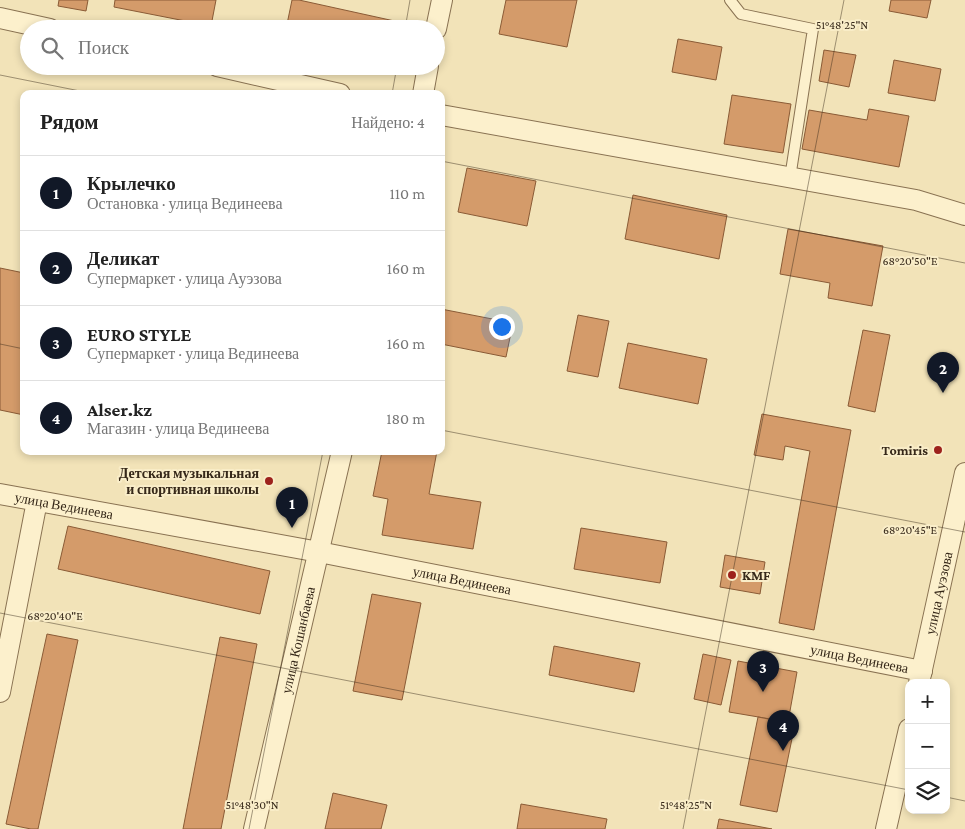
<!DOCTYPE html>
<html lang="ru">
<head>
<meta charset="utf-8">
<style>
  body { margin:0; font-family:"Crimson Pro",serif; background:#f6f6f6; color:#222 }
  .controls { position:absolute; right:15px; bottom:15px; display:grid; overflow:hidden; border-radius:10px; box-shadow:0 2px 8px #0003 }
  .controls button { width:45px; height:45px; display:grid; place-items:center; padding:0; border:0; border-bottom:1px solid #e0e0e0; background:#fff; color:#222; font:25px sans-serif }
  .you { position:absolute; left:501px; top:326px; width:18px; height:18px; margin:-12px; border:4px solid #fff; border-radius:50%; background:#1a73e8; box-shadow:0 0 0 8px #1a73e833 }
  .badge { display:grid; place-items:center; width:32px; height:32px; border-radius:50%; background:#111827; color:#fff; font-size:16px; font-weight:700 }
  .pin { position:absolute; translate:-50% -41px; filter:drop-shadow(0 1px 2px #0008) }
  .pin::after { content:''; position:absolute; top:26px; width:18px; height:15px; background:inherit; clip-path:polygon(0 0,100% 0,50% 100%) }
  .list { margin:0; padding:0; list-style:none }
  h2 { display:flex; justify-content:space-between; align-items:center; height:65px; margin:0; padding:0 20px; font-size:21px }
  h2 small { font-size:16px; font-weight:400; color:#767676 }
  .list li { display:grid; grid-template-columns:32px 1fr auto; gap:15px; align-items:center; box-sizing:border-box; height:75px; padding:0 20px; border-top:1px solid #e0e0e0 }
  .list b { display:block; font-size:19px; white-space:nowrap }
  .list p { margin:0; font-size:16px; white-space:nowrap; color:#767676 }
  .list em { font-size:16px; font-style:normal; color:#767676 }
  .icon { flex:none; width:28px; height:28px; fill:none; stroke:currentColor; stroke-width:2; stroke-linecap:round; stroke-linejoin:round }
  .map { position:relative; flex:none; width:965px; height:829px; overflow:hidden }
  .search { position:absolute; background:#fff; box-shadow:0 2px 8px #0003; left:20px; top:20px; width:425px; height:55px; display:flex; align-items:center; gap:12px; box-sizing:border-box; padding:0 18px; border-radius:28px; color:#767676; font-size:19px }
  .panel { position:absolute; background:#fff; box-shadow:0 2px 8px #0003; left:20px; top:90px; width:425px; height:365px; border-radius:10px }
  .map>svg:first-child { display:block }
</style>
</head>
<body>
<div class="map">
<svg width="965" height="829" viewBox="0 0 965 829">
  <rect width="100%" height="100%" fill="#f2e3b8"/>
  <g fill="#d49b6a" stroke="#8a5b36">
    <path d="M59,0H88L86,11L58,6Z"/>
    <path d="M115,0H216L211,26L114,7Z"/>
    <path d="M292,0H299L399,22L397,29H286Z"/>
    <path d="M506,0H577L567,47L499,34Z"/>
    <path d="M891,0H931L927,18L889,11Z"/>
    <path d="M678,39L722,47L716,80L672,72Z"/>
    <path d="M824,50L856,55L849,87L819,81Z"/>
    <path d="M894,60L941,69L935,101L888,93Z"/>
    <path d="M732,95L791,104L783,153L724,144Z"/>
    <path d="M869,109L909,116L899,167L802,149L809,110L867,120Z"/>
    <path d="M467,168L536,181L527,226L458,212Z"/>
    <path d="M633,195L727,215L719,259L625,239Z"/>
    <path d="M788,229L883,246L872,306L828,298L830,283L780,274Z"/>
    <path d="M0,268L24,273V415L0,410Z"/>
    <path d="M441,309L513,323L506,357L441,344Z"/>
    <path d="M578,315L609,321L598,377L567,371Z"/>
    <path d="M863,330L890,335L875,412L848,406Z"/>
    <path d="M628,343L707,359L698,404L619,388Z"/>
    <path d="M762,414L851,430L814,630L779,623L810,451L785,446L783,460L754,455Z"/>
    <path d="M382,451H437L429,494L481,502L473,549L382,535L388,499L373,496Z"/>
    <path d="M68,526L270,571L260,614L58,569Z"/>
    <path d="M581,528L667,542L660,583L574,569Z"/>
    <path d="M725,555L765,562L760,594L720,587Z"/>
    <path d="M372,594L421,603L402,700L353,691Z"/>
    <path d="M47,634L78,640L38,829H31L6,824Z"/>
    <path d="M220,637L257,644L221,829H183Z"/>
    <path d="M554,646L640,663L634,692L549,675Z"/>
    <path d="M703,654L731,660L721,705L694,699Z"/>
    <path d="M738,661L797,672L788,722L729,712Z"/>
    <path d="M758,717L795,724L777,812L740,805Z"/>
    <path d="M333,793L387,805L381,829H325Z"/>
    <path d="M521,804L607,819L605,829H517Z"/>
    <path d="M719,819L772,829H717Z"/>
  </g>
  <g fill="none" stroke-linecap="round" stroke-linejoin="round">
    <defs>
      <path id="lane" d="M730,0L741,14L813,29L790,178"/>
      <g id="street">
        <path d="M0,18L50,29"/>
        <path d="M436,29L442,0"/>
        <path d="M217,66L340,94"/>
        <path d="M423,94L428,66"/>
        <path d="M441,115L916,200L965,215"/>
        <path id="s1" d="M0,494L319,552L922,671"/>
        <path id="s2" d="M919,683L965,473"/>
        <path d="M0,692L37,501"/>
        <path id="s3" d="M254,829L342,451"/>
        <path d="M886,829L909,729"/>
      </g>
    </defs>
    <use href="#lane" stroke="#897252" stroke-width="12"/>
    <use href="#street" stroke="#897252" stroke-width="22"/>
    <use href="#lane" stroke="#fcf0cc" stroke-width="10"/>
    <use href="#street" stroke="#fcf0cc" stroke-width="20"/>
  </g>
  <path fill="none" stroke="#362819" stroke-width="1" stroke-opacity="0.45" d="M405,29L410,0M0,75L95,94M392,94L397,66M441,161L965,263M0,344L24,349M441,430L965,532M0,613L909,790M946,797L965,801M249,829L323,451M683,829L844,0"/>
  <g fill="#9d221c" stroke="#f9edc8" stroke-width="2">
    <circle cx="938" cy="450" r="5"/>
    <circle cx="269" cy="481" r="5"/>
    <circle cx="732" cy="575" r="5"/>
  </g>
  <g text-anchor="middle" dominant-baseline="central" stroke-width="4" stroke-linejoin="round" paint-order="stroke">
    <g font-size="14" font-weight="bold" fill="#362819" stroke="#f9edc8" text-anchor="end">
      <text x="928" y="450">Tomiris</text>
      <text x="259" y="473">Детская музыкальная<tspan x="259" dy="16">и спортивная школы</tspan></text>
      <text x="742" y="575" text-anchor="start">KMF</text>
    </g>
    <g font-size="14" fill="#362819" stroke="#f9edc8">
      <text stroke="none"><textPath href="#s1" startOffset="65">улица Вединеева</textPath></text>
      <text stroke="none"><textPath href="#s1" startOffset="470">улица Вединеева</textPath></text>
      <text stroke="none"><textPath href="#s2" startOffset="92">улица Ауэзова</textPath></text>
      <text stroke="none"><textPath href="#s3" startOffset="194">улица Кошанбаева</textPath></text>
      <text stroke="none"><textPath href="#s1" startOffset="875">улица Вединеева</textPath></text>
    </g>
  </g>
  <g font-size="12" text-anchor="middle" fill="#362819" stroke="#f9edc8" stroke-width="4" stroke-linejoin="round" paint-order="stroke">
    <text x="842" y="29">51°48'25"N</text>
    <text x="910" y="265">68°20'50"E</text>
    <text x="910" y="534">68°20'45"E</text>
    <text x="55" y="620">68°20'40"E</text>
    <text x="252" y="809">51°48'30"N</text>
    <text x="686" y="809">51°48'25"N</text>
  </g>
</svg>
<div class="controls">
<button>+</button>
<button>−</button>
<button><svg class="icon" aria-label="layers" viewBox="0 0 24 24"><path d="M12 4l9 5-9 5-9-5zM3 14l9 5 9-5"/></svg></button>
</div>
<div class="you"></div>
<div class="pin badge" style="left:292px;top:528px">1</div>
<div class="pin badge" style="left:943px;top:393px">2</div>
<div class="pin badge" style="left:763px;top:692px">3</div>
<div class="pin badge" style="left:783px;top:751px">4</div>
<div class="search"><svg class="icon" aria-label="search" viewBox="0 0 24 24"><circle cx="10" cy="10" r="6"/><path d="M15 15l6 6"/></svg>Поиск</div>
<section class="panel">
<h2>Рядом<small>Найдено: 4</small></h2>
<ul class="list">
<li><span class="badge">1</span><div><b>Крылечко</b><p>Остановка · улица Вединеева</p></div><em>110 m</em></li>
<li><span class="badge">2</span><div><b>Деликат</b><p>Супермаркет · улица Ауэзова</p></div><em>160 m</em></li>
<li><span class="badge">3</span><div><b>EURO STYLE</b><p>Супермаркет · улица Вединеева</p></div><em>160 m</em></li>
<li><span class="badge">4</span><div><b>Alser.kz</b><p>Магазин · улица Вединеева</p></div><em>180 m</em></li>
</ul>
</section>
</div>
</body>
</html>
